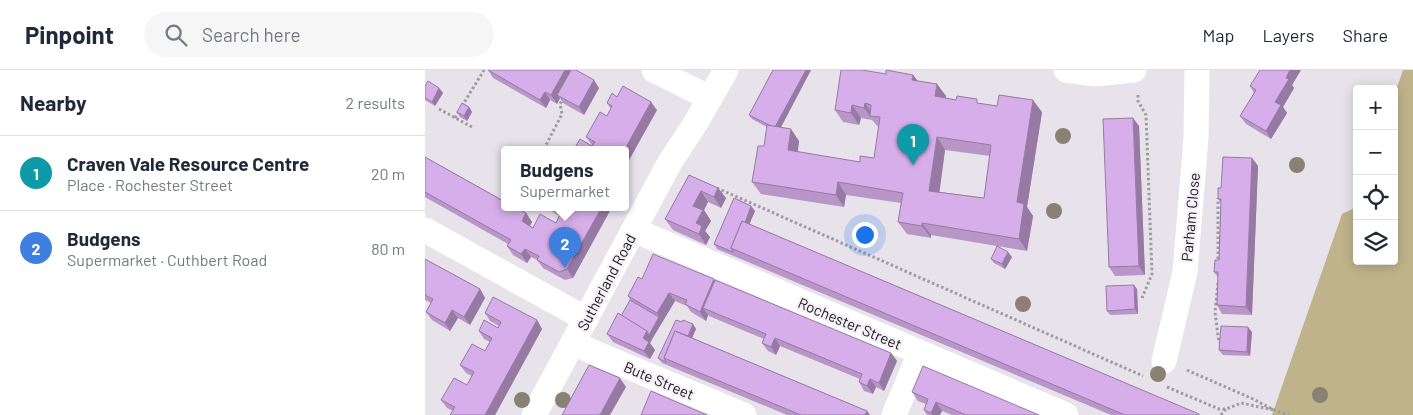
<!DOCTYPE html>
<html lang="en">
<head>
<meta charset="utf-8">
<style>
  body { margin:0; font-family:Barlow,sans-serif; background:#f6f6f7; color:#1f2937 }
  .controls { position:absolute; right:15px; top:15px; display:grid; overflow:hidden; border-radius:5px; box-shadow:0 2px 12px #0003 }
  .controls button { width:45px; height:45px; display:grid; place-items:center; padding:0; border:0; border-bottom:1px solid #e0e1e3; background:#fff; color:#1f2937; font:25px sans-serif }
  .you { position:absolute; left:439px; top:164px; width:18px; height:18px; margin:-12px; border:4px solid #fff; border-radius:50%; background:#1a73e8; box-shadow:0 0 0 8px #1a73e833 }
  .badge { display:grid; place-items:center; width:32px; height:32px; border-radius:50%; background:#70612e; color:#fff; font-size:16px; font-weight:700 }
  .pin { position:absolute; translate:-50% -41px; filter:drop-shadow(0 1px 2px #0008) }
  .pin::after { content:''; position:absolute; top:26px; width:18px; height:15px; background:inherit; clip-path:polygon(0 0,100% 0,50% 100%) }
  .popup { position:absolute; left:76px; top:76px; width:128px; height:65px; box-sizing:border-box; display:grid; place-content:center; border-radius:5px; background:#fff; filter:drop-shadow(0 1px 4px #0005); font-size:16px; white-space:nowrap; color:#747a83 }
  .popup b { font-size:19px; color:#1f2937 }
  .popup::after { content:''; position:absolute; left:50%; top:100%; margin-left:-10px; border:10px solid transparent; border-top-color:#fff }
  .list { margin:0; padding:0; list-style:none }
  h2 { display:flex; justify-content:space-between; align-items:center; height:65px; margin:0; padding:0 20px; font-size:21px }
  h2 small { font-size:16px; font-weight:400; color:#747a83 }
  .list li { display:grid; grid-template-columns:32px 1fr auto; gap:15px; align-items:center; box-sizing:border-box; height:75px; padding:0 20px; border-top:1px solid #e0e1e3 }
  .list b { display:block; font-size:19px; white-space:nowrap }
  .list p { margin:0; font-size:16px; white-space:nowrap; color:#747a83 }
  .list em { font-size:16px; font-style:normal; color:#747a83 }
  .icon { flex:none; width:28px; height:28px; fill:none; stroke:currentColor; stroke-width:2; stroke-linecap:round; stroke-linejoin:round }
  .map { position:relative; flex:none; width:988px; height:345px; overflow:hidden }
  header { display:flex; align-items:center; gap:30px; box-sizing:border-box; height:70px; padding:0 25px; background:#fff; border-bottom:1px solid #e0e1e3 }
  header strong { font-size:24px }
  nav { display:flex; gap:28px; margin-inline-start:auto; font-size:18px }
  .search { width:350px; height:45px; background:#f6f6f7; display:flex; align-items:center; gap:12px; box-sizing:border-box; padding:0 18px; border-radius:28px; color:#747a83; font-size:19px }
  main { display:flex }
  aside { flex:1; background:#fff }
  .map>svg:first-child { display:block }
</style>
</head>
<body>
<header>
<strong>Pinpoint</strong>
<div class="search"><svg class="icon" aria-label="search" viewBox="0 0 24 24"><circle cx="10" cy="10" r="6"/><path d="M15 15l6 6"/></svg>Search here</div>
<nav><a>Map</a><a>Layers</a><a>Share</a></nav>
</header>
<main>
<aside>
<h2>Nearby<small>2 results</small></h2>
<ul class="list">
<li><span class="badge" style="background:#0f9aa8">1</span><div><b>Craven Vale Resource Centre</b><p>Place · Rochester Street</p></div><em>20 m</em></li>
<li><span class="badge" style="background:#3f7fe0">2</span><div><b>Budgens</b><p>Supermarket · Cuthbert Road</p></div><em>80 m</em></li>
</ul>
</aside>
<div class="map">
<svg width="988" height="345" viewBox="0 0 988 345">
  <rect width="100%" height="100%" fill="#e8e3eb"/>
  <path fill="#bfb38b" d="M978,0H988V345H847L917,144L932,137V191H969V26Z"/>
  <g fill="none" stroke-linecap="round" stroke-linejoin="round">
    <g stroke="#9e9aa0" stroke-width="3" stroke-dasharray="2.5 2.5" stroke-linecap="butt">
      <path d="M713,25V31L721,45L727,204L717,228"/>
      <path d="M37,36L59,0"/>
      <path d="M14,39L47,57"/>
      <path d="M30,48L34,41"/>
      <path d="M84,79H86"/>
      <path d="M119,79L137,44L135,34L138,29"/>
      <path d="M292,118L718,306"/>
      <path d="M793,194V128"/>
      <path d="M793,213L790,242L794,273"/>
      <path d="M762,300L828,329L849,340L864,345"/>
      <path d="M742,317L794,339H801L816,333L849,340"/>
      <path d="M796,345L801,339"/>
    </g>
    <g stroke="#fff" stroke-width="25">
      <path d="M229,0L285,28"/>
      <path d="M641,0L671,4L709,0"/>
      <path d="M0,160L161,249"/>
      <path d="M209,160L641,345"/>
      <path d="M149,273L170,283L319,345"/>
      <path d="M739,291L760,202L771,68L772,0"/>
      <path d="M109,345L245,92L270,54L301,0"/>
      <path d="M469,345L495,283"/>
    </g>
  </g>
  <g fill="#898174">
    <circle cx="638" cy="66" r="8"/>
    <circle cx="872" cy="95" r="8"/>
    <circle cx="629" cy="141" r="8"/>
    <circle cx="598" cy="234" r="8"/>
    <circle cx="733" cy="304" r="8"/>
    <circle cx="895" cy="325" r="8"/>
    <circle cx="97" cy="330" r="8"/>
    <circle cx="138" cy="330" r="8"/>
  </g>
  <g fill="#b896c8" fill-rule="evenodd">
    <path d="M63,0H145L174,18L159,45L138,33L135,28L132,34L125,30L121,38L68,8Z"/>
    <path d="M348,0H386L355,58L374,71L373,82L435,92L449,88L454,58L447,50L436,48L434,55L418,52L410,40L461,4L488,5L493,11L512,14L521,26L520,28L572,36L617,42L602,137L608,146L602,181L506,165V168L482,164L473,152L476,133L421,125L419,137L336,124L327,112L339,76L342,57L327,49L324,45ZM520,80L565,86L559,128L514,122Z"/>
    <path d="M835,0H876L867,15L869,18L858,37L862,43L846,69L821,54L815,46L829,23L825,16Z"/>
    <path d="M0,16L14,18L18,23L10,36L0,30Z"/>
    <path d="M192,27L232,40L200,97V79H149L167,76H168L161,67L182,46L186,39L182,33Z"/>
    <path d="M44,37L47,42L42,51L35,47L32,42Z"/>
    <path d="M714,56L720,205L690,206L684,197Z"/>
    <path d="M0,87L101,143L107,152L105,156L108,158L131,153L134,146L128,142L124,137H187L148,208L140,210L118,198L112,190L106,187L102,193L88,185L82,176L83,174L0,127Z"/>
    <path d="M827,88L833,96L827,245L797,244L792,235L793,207L789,202L794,190L796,133L793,129L796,118Z"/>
    <path d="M264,105L293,118L301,128L296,138L283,132L279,140L286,151L280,161L285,167L281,175L248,160L240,149Z"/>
    <path d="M326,136L330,141L324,154L775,345H686L292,179L289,174Z"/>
    <path d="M587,187L580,199L569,193L566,189Z"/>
    <path d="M0,189L55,219L60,228L45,255L33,248L25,261L7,250L1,242L6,233L0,230Z"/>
    <path d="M217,209L290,211L466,283L472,291L459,321L451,317L448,324L439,321L434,312L435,309L355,276L351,285L343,281L337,273L339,269L284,246L283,245L281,251L266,242L262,236L250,231L225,273L230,280L225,289L188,272L182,264L196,246L205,230L203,226Z"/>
    <path d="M712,219L713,244L685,245L682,241Z"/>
    <path d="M60,243L112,250L117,259L70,345H25L28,341L22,338L16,330L42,315L47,306L41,303L35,295L60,281L65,272L59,269L54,261L73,258L74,256L65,251Z"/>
    <path d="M257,252L268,254L271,259L267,268L442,341L445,345H362L237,293L233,288Z"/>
    <path d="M827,262L825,286L798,285L794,280Z"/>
    <path d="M487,322L614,345H527L517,341L515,345H502L499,340L501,334L493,331Z"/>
  </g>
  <g fill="#967aa3">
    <path d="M140,0H145L148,5L132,25L135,28L132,34L126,25Z"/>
    <path d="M381,0H386L353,63L349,58Z"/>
    <path d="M865,0H876L867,15L869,18L858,37L862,43L846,69L841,61L850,32L861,8Z"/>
    <path d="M488,5L497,17L487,10Z"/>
    <path d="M169,10L174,18L159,45L154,37Z"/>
    <path d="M512,14L521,26L519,38L510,26Z"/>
    <path d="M14,18L18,23L10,36L7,32Z"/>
    <path d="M120,22L125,30L121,38L115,30Z"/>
    <path d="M608,30L617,42L602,137L608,146L602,181L594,169L592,132Z"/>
    <path d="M226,32L232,40L200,97V79Z"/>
    <path d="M440,33L448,45L445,46L439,38Z"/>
    <path d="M427,35L436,48L434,55L426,43Z"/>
    <path d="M44,37L47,42L42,51L39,46Z"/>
    <path d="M708,48L714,56L720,205L714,196Z"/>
    <path d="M366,59L374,71L371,92L363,80Z"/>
    <path d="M512,67L520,80L513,133L504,121Z"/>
    <path d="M827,88L833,96L827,245L821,237Z"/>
    <path d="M413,112L421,125L419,137L411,125Z"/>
    <path d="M293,118L301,128L296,138L289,127Z"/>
    <path d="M276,121L283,132L279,140L286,151L280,161L285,167L281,175L274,164L268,136Z"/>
    <path d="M326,136L330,141L313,181L309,180Z"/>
    <path d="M177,137H187L148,208L142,199Z"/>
    <path d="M101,143L107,152L103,159L97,151Z"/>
    <path d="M497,153L506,165V168L497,156Z"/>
    <path d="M100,179L106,187L102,193L96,184Z"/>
    <path d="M583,182L587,187L580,199L577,194Z"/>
    <path d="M289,209L294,218L278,238L283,245L281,251L275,242Z"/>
    <path d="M709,215L712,219L713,244L710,239Z"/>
    <path d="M55,219L60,228L45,255L39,247Z"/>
    <path d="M244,223L250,231L227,269L224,265L234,247L232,243Z"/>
    <path d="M27,240L33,248L25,261L20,253Z"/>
    <path d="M112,250L117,259L70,345H60Z"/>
    <path d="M268,254L271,259L265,273L261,268Z"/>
    <path d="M823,257L827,262L825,286L822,282Z"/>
    <path d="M222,261L227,269L225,273L230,280L225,289L219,281L218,268Z"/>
    <path d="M350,268L355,276L351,285L346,277Z"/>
    <path d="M466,283L472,291L459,321L454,313Z"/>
    <path d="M195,308L201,317L185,345H175Z"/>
    <path d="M445,309L451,317L448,324L442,316Z"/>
    <path d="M511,332L517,341L515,345H507L506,343Z"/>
    <path d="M442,341L445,345H440Z"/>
  </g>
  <g fill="#d6aee9" stroke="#967aa3" fill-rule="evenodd">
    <path d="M63,0H140L126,25L120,22L115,30Z"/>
    <path d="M146,0H151L169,10L154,37L132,25Z"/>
    <path d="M348,0H381L350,57L346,56L324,45Z"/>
    <path d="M416,0H437L461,4V0L488,5L487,10L512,14L510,26L531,30L532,26L552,29V33L572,36L574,25L608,30L592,132L599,134L594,169L497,153V156L473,152L478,123L413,112L411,125L327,112L333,76H339L342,55L366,59L363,80L435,92V86L449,88L455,47L445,46L446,35L440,33L439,38L427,35L426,43L410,40ZM512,67L566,75L559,128L504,121Z"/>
    <path d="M835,0H865L861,8L864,9L850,32L856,35L841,61L815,46L831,20L825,16Z"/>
    <path d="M3,11L14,18L7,32L0,28V16Z"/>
    <path d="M198,16L226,32L200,79H149L155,69L167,76L170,72L161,67L175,42L182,46L187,36L182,33L187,23L192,27Z"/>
    <path d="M37,33L44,37L39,46L32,42Z"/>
    <path d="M708,48L714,196L684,197L678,49Z"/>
    <path d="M0,87L80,132V137H89L101,143L97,151L108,158L115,144L131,153L136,142L127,137H177L142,199L134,202L112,190L114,186L100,179L96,184L82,176L86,170L0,122Z"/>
    <path d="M798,87L827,88L821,237L792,235L793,202H789L790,190H794L796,129H793V118H796Z"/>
    <path d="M264,105L293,118L289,127L276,121L268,136L278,140L271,153L277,156L274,164L240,149Z"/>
    <path d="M309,128L326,136L320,153L317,151L306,178L308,182L289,174Z"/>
    <path d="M317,151L774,344V345H700L544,279L306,178Z"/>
    <path d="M572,176L583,182L577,194L566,189Z"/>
    <path d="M228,184L289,209L275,242L260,234L262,230L244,223L232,243L203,226L213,207L217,209Z"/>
    <path d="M0,189L55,219L39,247L27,240L20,253L1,242L8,229L0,225Z"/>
    <path d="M290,210L466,283L454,313L445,309L442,316L434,312L437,304L350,268L346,277L337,273L341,264L278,238Z"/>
    <path d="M709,215L710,239L682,241L681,216Z"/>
    <path d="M68,227L112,250L60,345H25L30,337L16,330L29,308L42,315L49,302L35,295L47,274L60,281L67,268L54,261L59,250L73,258L76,252L60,243Z"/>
    <path d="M205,230L234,247L224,265L222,261L196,246Z"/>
    <path d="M193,243L222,261L218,268L224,272L219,281L182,264Z"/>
    <path d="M251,250L257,252L258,250L268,254L263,266L250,261L239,288L241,292L233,288Z"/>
    <path d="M796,256L823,257L822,282L794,280Z"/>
    <path d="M250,261L442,341L440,345H376L239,288Z"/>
    <path d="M164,295L195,308L175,345H137Z"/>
    <path d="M498,296L614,345H541L511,332L506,343L499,340L503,329L487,322Z"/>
    <path d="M226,321L282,345H216Z"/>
  </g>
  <g text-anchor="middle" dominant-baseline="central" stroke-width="4.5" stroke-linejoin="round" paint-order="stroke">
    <g font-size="15" fill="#1a181b" stroke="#f6f0f9">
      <text transform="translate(765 147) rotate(-85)">Parham Close</text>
      <text transform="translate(181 212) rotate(-62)">Sutherland Road</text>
      <text transform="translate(425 253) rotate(23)">Rochester Street</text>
      <text transform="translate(234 310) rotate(23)">Bute Street</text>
    </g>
  </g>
</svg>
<div class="controls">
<button>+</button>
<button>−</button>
<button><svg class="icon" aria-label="locate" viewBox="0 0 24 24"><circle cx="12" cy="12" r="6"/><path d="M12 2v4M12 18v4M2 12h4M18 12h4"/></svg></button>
<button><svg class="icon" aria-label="layers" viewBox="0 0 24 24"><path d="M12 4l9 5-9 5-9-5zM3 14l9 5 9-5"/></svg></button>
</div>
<div class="you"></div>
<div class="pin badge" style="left:488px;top:95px;background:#0f9aa8">1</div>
<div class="pin badge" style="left:140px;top:198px;background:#3f7fe0">2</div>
<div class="popup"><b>Budgens</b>Supermarket</div>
</div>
</main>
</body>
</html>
